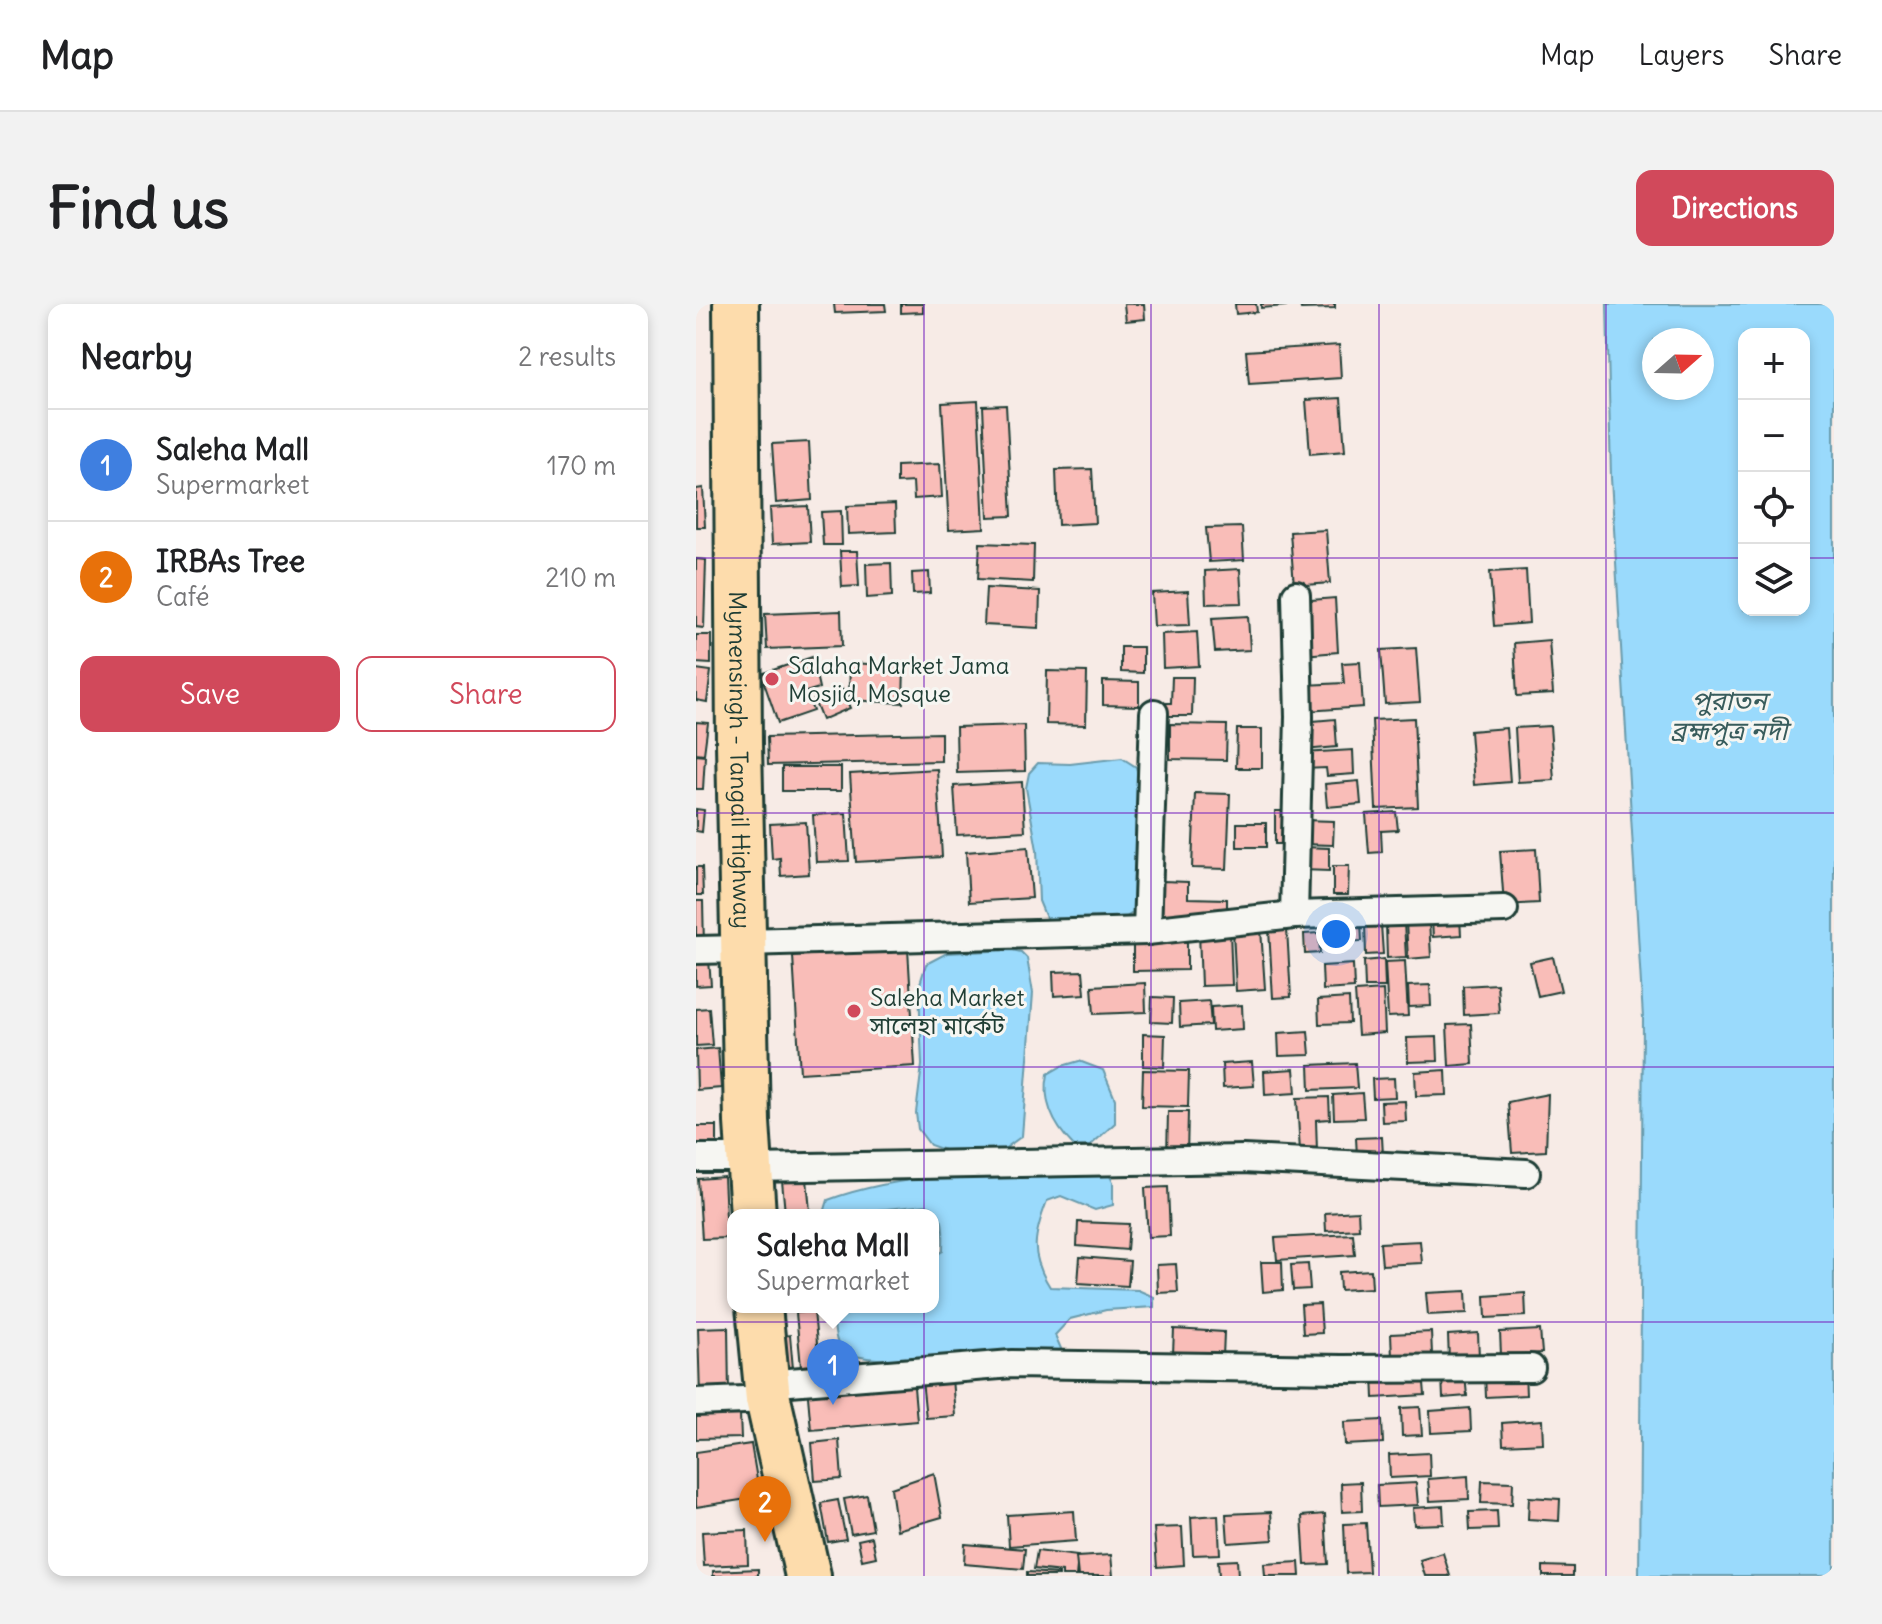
<!DOCTYPE html>
<html lang="en">
<head>
<meta charset="utf-8">
<style>
  body { margin:0; font-family:Delius,"Noto Sans Bengali",sans-serif; background:#f2f2f2; color:#202124 }
  .controls { position:absolute; right:24px; top:24px; display:grid; overflow:hidden; border-radius:16px; box-shadow:0 4px 12px #0003 }
  .controls button { width:72px; height:72px; display:grid; place-items:center; padding:0; border:0; border-bottom:2px solid #e0e0e0; background:#fff; color:#202124; font:40px sans-serif }
  .compass { position:absolute; left:946px; top:24px; width:72px; height:72px; border-radius:50%; background:#fff; box-shadow:0 4px 12px #0003; rotate:70deg }
  .you { position:absolute; left:640px; top:630px; width:28px; height:28px; margin:-20px; border:6px solid #fff; border-radius:50%; background:#1a73e8; box-shadow:0 0 0 12px #1a73e833 }
  .badge { display:grid; place-items:center; width:52px; height:52px; border-radius:50%; background:#d1495b; color:#fff; font-size:26px; font-weight:700 }
  .pin { position:absolute; translate:-50% -66px; filter:drop-shadow(0 2px 4px #0008) }
  .pin::after { content:''; position:absolute; top:42px; width:28px; height:24px; background:inherit; clip-path:polygon(0 0,100% 0,50% 100%) }
  .popup { position:absolute; left:31px; top:905px; width:212px; height:104px; box-sizing:border-box; display:grid; place-content:center; border-radius:16px; background:#fff; filter:drop-shadow(0 2px 6px #0005); font-size:26px; white-space:nowrap; color:#757577 }
  .popup b { font-size:30px; color:#202124 }
  .popup::after { content:''; position:absolute; left:50%; top:100%; margin-left:-16px; border:16px solid transparent; border-top-color:#fff }
  .list { margin:0; padding:0; list-style:none }
  h2 { display:flex; justify-content:space-between; align-items:center; height:104px; margin:0; padding:0 32px; font-size:34px }
  h2 small { font-size:26px; font-weight:400; color:#757577 }
  .list li { display:grid; grid-template-columns:52px 1fr auto; gap:24px; align-items:center; box-sizing:border-box; height:112px; padding:0 32px; border-top:2px solid #e0e0e0 }
  .list b { display:block; font-size:30px; white-space:nowrap }
  .list p { margin:0; font-size:26px; white-space:nowrap; color:#757577 }
  .list em { font-size:26px; font-style:normal; color:#757577 }
  .actions { display:flex; gap:16px; padding:24px 32px }
  .actions a { flex:1; padding:18px 0; border:2px solid #d1495b; border-radius:16px; text-align:center; font-size:28px; color:#d1495b }
  .actions .main { background:#d1495b; color:#fff }
  .icon { flex:none; width:44px; height:44px; fill:none; stroke:currentColor; stroke-width:2; stroke-linecap:round; stroke-linejoin:round }
  .map { position:relative; flex:none; width:1138px; height:1272px; overflow:hidden; border-radius:16px }
  header { display:flex; align-items:center; gap:48px; box-sizing:border-box; height:112px; padding:0 40px; background:#fff; border-bottom:2px solid #e0e0e0 }
  header strong { font-size:38px }
  nav { display:flex; gap:44px; margin-inline-start:auto; font-size:28px }
  .intro { display:flex; align-items:center; justify-content:space-between; box-sizing:border-box; height:192px; padding:0 48px }
  h1 { margin:0; font-size:56px }
  .button { padding:20px 36px; border-radius:16px; background:#d1495b; color:#fff; font-size:28px; font-weight:700 }
  main { display:flex; gap:48px; padding:0 48px }
  aside { flex:1; background:#fff; border-radius:16px; box-shadow:0 4px 12px #0003 }
  .map>svg:first-child { display:block }
</style>
</head>
<body>
<header>
<strong>Map</strong>
<nav><a>Map</a><a>Layers</a><a>Share</a></nav>
</header>
<div class="intro"><h1>Find us</h1><a class="button">Directions</a></div>
<main>
<aside>
<h2>Nearby<small>2 results</small></h2>
<ul class="list">
<li><span class="badge" style="background:#3f7fe0">1</span><div><b>Saleha Mall</b><p>Supermarket</p></div><em>170 m</em></li>
<li><span class="badge" style="background:#e8710a">2</span><div><b>IRBAs Tree</b><p>Café</p></div><em>210 m</em></li>
</ul>
<div class="actions"><a class="main">Save</a><a>Share</a></div>
</aside>
<div class="map">
<svg width="1138" height="1272" viewBox="0 0 1138 1272">
  <rect width="100%" height="100%" fill="#f7ebe6"/>
  <filter id="ink" filterUnits="userSpaceOnUse"><feTurbulence type="fractalNoise" baseFrequency=".0125" numOctaves="2"/><feDisplacementMap in="SourceGraphic" scale="16" xChannelSelector="R" yChannelSelector="G"/><feConvolveMatrix kernelMatrix="1 2 1 2 8 2 1 2 1" color-interpolation-filters="sRGB"/></filter>
  <g filter="url(#ink)">
    <g fill="#9adafc" stroke="#699bac" stroke-width="2" fill-rule="evenodd">
      <path d="M911,0H1138V1272H943L947,714L915,174ZM1108,30V306H1048V30ZM1006,36V84H958V36Z"/>
      <path d="M426,454L440,463L445,482L442,605L429,614L358,617L350,614L343,597L341,546L330,484L333,469L342,459L374,460Z"/>
      <path d="M316,646L325,648L331,654L337,689L326,832L304,848H254L234,841L222,825L220,809L226,761L223,683L230,660L251,649Z"/>
      <path d="M383,757L407,766L419,795V819L394,842H378C358,822 346,798 352,770L366,762Z"/>
      <path d="M403,868L414,872L417,878V901L399,906L365,892L351,897C338,931 333,950 354,983L442,986L458,993V1003L410,1006L374,1015L359,1031L366,1047L357,1050C292,1053 208,1065 145,1049C139,1033 134,1018 145,1003H237V953L247,947C247,928 251,908 230,901L131,911L128,909L132,896C217,865 314,869 403,868Z"/>
    </g>
    <g fill="#f9bdb8" stroke="#1f3d34" stroke-width="2">
      <path d="M138,0H189L190,7L139,9Z"/>
      <path d="M205,0H227V8L205,9Z"/>
      <path d="M428,0H448L449,15L430,17Z"/>
      <path d="M539,0H560L561,8L540,10Z"/>
      <path d="M565,0H601V1L565,4Z"/>
      <path d="M604,0H639V4L605,5Z"/>
      <path d="M643,41L645,74L553,80L550,47Z"/>
      <path d="M645,94L649,147L614,150L610,96Z"/>
      <path d="M282,97L288,224L253,226L246,99Z"/>
      <path d="M310,101L316,212L292,213L287,102Z"/>
      <path d="M113,138L116,196L80,199L76,140Z"/>
      <path d="M244,160L246,193L218,195L217,178L201,179V162Z"/>
      <path d="M396,165L399,219L362,221L360,166Z"/>
      <path d="M7,184L9,223H0V185Z"/>
      <path d="M199,200L200,228L152,230L151,202Z"/>
      <path d="M112,202L114,238L76,240L74,204Z"/>
      <path d="M145,207L146,241H127L125,208Z"/>
      <path d="M546,223L548,256L513,258L510,224Z"/>
      <path d="M630,226L634,279L598,282L594,228Z"/>
      <path d="M284,239L338,241L337,278L282,275Z"/>
      <path d="M144,247H161L163,282L146,283Z"/>
      <path d="M0,255L10,256L8,324L0,323Z"/>
      <path d="M195,259L196,292L171,294L170,260Z"/>
      <path d="M544,265L546,299L510,300L509,267Z"/>
      <path d="M830,266L833,319L798,322L794,268Z"/>
      <path d="M233,268L234,289L217,290L216,269Z"/>
      <path d="M290,284L344,287L343,324L288,321Z"/>
      <path d="M492,287L494,321L458,322L456,289Z"/>
      <path d="M639,294L642,348L607,351L603,297Z"/>
      <path d="M145,307L146,342L71,345L69,310Z"/>
      <path d="M552,312L554,346L519,348L516,314Z"/>
      <path d="M501,328L503,362L467,364L466,330Z"/>
      <path d="M0,331H15V360L0,359Z"/>
      <path d="M853,336L857,390L821,392L818,339Z"/>
      <path d="M425,343H447V369L425,368Z"/>
      <path d="M720,344L724,398L689,400L685,346Z"/>
      <path d="M116,353L123,384L110,388L117,407L82,419L65,370Z"/>
      <path d="M664,358L667,403L611,407L609,381L648,379L646,359Z"/>
      <path d="M154,359L208,362L207,399L153,396Z"/>
      <path d="M0,365L15,367L11,398L0,396Z"/>
      <path d="M351,367L391,368L390,421L350,420Z"/>
      <path d="M476,373H497L496,412H464L465,399H475Z"/>
      <path d="M407,377L443,378V402L407,401Z"/>
      <path d="M146,385L154,404L126,416L118,396Z"/>
      <path d="M718,414L722,503L680,505L676,416Z"/>
      <path d="M639,415L641,443L608,446L606,418Z"/>
      <path d="M0,418L12,419L8,450L0,449Z"/>
      <path d="M474,420L531,421L530,456L474,455Z"/>
      <path d="M328,421L329,467L261,469L260,423Z"/>
      <path d="M854,422L858,476L822,478L819,424Z"/>
      <path d="M810,424L814,478L778,481L774,427Z"/>
      <path d="M541,425H566V464H540Z"/>
      <path d="M245,429V457L72,461L71,433Z"/>
      <path d="M657,446L658,470L631,472L630,464L608,465L607,449Z"/>
      <path d="M0,451L9,452L7,485H0Z"/>
      <rect x="86" y="463" width="59" height="24"/>
      <path d="M241,465L246,553L160,558L154,470Z"/>
      <path d="M663,477L665,500L631,503L629,480Z"/>
      <path d="M326,478L329,527L261,531L258,482Z"/>
      <path d="M499,489L534,490L531,565L496,564Z"/>
      <path d="M0,505L8,506L6,528L0,527Z"/>
      <path d="M579,507H596L595,540H579Z"/>
      <path d="M700,508L702,526L685,527L686,548L673,549L670,510Z"/>
      <path d="M150,509L153,557L120,558L117,511Z"/>
      <path d="M607,516L638,517L637,541L607,540Z"/>
      <path d="M110,518L113,570L85,572L84,554L76,555L74,520Z"/>
      <rect x="541" y="519" width="29" height="24"/>
      <path d="M332,543L336,594L273,598L270,548Z"/>
      <path d="M607,543L633,544V567L606,566Z"/>
      <path d="M840,545L843,599L808,601L804,547Z"/>
      <path d="M637,562H653L652,591H637Z"/>
      <path d="M0,563H6L7,591H0Z"/>
      <path d="M467,577L492,578V594L531,595V616L466,615Z"/>
      <path d="M0,597H7L8,643H0Z"/>
      <path d="M764,614L765,631L737,633L736,616Z"/>
      <path d="M733,617L735,653L712,655L710,618Z"/>
      <path d="M665,618L666,637L634,638L633,620Z"/>
      <path d="M708,619L710,653L691,654L690,620Z"/>
      <path d="M685,620L687,650L670,651L669,621Z"/>
      <path d="M565,625L569,685L540,687L537,626Z"/>
      <path d="M591,625L595,693L577,694L573,626Z"/>
      <path d="M534,627L536,681L505,682L503,628Z"/>
      <path d="M623,629L624,649L609,650L608,630Z"/>
      <path d="M491,631V666L437,667V632Z"/>
      <path d="M212,645L219,762L104,769L97,652Z"/>
      <path d="M857,653L865,687L842,692L834,658Z"/>
      <path d="M688,655L689,683H669L668,657Z"/>
      <path d="M0,656H13L15,681L0,682Z"/>
      <path d="M709,657L712,712L692,713L689,658Z"/>
      <path d="M657,660L658,684L627,686L626,662Z"/>
      <path d="M387,667L389,690L358,692L357,668Z"/>
      <path d="M449,679L450,708L398,710L396,682Z"/>
      <path d="M801,680L803,709L768,711L767,682Z"/>
      <path d="M734,681L735,702L713,703L712,682Z"/>
      <path d="M687,686L689,729L662,731L659,688Z"/>
      <path d="M456,693L477,694L476,719L455,718Z"/>
      <path d="M653,694L654,719L623,720L622,696Z"/>
      <path d="M513,697L515,721L484,723L483,699Z"/>
      <path d="M546,701L547,725L516,727L515,703Z"/>
      <path d="M13,704L16,741L0,742V705Z"/>
      <path d="M775,720L777,760L753,762L751,721Z"/>
      <path d="M612,727L614,751L583,752L582,729Z"/>
      <path d="M447,730L469,731L468,763L447,762Z"/>
      <path d="M741,733L742,757L712,758L711,734Z"/>
      <path d="M22,744L25,784L1,786L0,746Z"/>
      <path d="M556,758L558,782L527,784L526,760Z"/>
      <path d="M659,759L661,784L614,786L613,761Z"/>
      <path d="M598,765L600,789L569,791L568,767Z"/>
      <path d="M447,766L493,767L492,803L446,802Z"/>
      <path d="M750,766L751,791L720,792L719,768Z"/>
      <path d="M698,774L699,793L677,794L676,775Z"/>
      <path d="M666,789L668,814L638,815L637,791Z"/>
      <path d="M852,790L850,847L816,849L812,798Z"/>
      <path d="M633,793L634,815L620,816L621,847L604,848L601,794Z"/>
      <path d="M709,797L710,817L686,818L685,798Z"/>
      <path d="M472,808H492L491,852H471Z"/>
      <rect x="0" y="822" width="21" height="20"/>
      <path d="M686,833L687,851L661,852L660,834Z"/>
      <path d="M28,873L31,934L6,935L2,875Z"/>
      <path d="M111,875L114,907L89,909L86,877Z"/>
      <path d="M472,883L474,932L452,933L449,884Z"/>
      <path d="M662,907L663,925L630,927L629,909Z"/>
      <path d="M382,918L433,920L431,946L381,942Z"/>
      <path d="M657,930L659,951L581,956L579,934Z"/>
      <path d="M724,937L726,959L686,961L684,939Z"/>
      <path d="M384,953L434,957L432,982L382,979Z"/>
      <path d="M565,958H586L587,986L567,988Z"/>
      <path d="M480,960L482,988L462,989L461,961Z"/>
      <path d="M612,960L614,985L597,986L595,961Z"/>
      <path d="M675,966L676,984L644,986L643,968Z"/>
      <path d="M770,987L771,1009L732,1011L730,989Z"/>
      <path d="M829,989L830,1012L790,1014L789,992Z"/>
      <path d="M624,1000L626,1029L607,1030L605,1001Z"/>
      <path d="M118,1007L123,1061L105,1063L100,1009Z"/>
      <path d="M32,1023L33,1091L4,1092L2,1024Z"/>
      <path d="M478,1025L528,1028L527,1053L477,1050Z"/>
      <path d="M844,1026L846,1049L805,1051L804,1028Z"/>
      <path d="M735,1028L736,1050L696,1053L695,1030Z"/>
      <path d="M782,1029L783,1053L753,1055L752,1031Z"/>
      <path d="M94,1031L97,1065L89,1066L86,1032Z"/>
      <path d="M727,1067L729,1091L678,1094L677,1070Z"/>
      <path d="M829,1068L830,1091L790,1093L789,1070Z"/>
      <path d="M769,1071L771,1092L747,1094L746,1072Z"/>
      <path d="M217,1072L221,1117L115,1126L111,1081Z"/>
      <path d="M256,1074L259,1112L230,1114L226,1076Z"/>
      <path d="M724,1103L726,1131L706,1132L705,1104Z"/>
      <path d="M774,1104L775,1127L735,1129L734,1107Z"/>
      <path d="M44,1111L45,1134L0,1135V1112Z"/>
      <path d="M686,1116L687,1139L649,1141L648,1118Z"/>
      <path d="M846,1116L847,1139L807,1141L806,1119Z"/>
      <path d="M143,1136L146,1175L119,1177L116,1139Z"/>
      <path d="M55,1140L64,1193L0,1203V1148Z"/>
      <path d="M733,1149L734,1172L694,1174L693,1151Z"/>
      <path d="M238,1169L246,1213L201,1226L195,1184Z"/>
      <path d="M772,1172L773,1195L734,1197L732,1175Z"/>
      <path d="M786,1177L817,1178L816,1200L785,1199Z"/>
      <path d="M665,1178L666,1207L646,1208L645,1179Z"/>
      <path d="M720,1179L722,1201L682,1203L681,1181Z"/>
      <path d="M171,1191L177,1226L155,1230L148,1195Z"/>
      <path d="M833,1193L864,1195L863,1217L832,1215Z"/>
      <path d="M142,1196L150,1235L132,1238L125,1199Z"/>
      <path d="M747,1202L748,1220L718,1221L717,1204Z"/>
      <path d="M378,1207L380,1237L313,1242L311,1211Z"/>
      <path d="M801,1207L802,1225L774,1226L773,1208Z"/>
      <path d="M575,1208L577,1236L532,1239L530,1210Z"/>
      <path d="M629,1210L632,1260L609,1261L606,1212Z"/>
      <path d="M522,1211L524,1250L497,1251L495,1213Z"/>
      <path d="M670,1219L673,1268L650,1269L648,1220Z"/>
      <path d="M486,1223L488,1261L461,1263L458,1224Z"/>
      <path d="M51,1226L52,1260L8,1262L6,1228Z"/>
      <path d="M176,1233L180,1253L166,1256L162,1236Z"/>
      <path d="M269,1240L329,1245L327,1265L268,1260Z"/>
      <path d="M341,1247L382,1252L380,1272H366V1268L338,1265Z"/>
      <path d="M747,1249L754,1272H729L724,1256Z"/>
      <path d="M415,1251L417,1272H382L380,1253Z"/>
      <path d="M541,1256L542,1272H523L522,1257Z"/>
      <path d="M603,1258L604,1272H569L568,1260Z"/>
      <path d="M847,1262L877,1263V1272H847Z"/>
      <path d="M62,1265V1272H17V1267Z"/>
      <path d="M331,1268L363,1270V1272H331Z"/>
    </g>
    <g fill="none" stroke-linecap="round" stroke-linejoin="round">
      <defs>
        <g id="minor">
          <path d="M598,611L603,413L600,291"/>
          <path d="M451,627L458,409"/>
          <path d="M48,638L451,627L598,611L808,605"/>
          <path d="M0,646L48,645"/>
          <path d="M0,854H53"/>
          <path d="M54,864L547,855L830,869"/>
          <path d="M69,1080L316,1060L646,1065L835,1064"/>
          <path d="M0,1098L72,1095"/>
        </g>
        <g id="trunk">
          <path id="s1" d="M40,0L43,440L51,818L57,911"/>
          <path d="M63,1003L72,1095L112,1272"/>
        </g>
      </defs>
      <use href="#minor" stroke="#1f3d34" stroke-width="32"/>
      <use href="#trunk" stroke="#1f3d34" stroke-width="50"/>
      <use href="#minor" stroke="#f6f6f2" stroke-width="26"/>
      <use href="#trunk" stroke="#fddcac" stroke-width="44"/>
    </g>
  </g>
  <path fill="none" stroke="#7b2cbf" stroke-width="2" stroke-opacity="0.55" d="M228,0V1272M455,0V1272M683,0V1272M910,0V1272M0,254H1048M1108,254H1138M0,509H1138M0,763H1138M0,1018H1138"/>
  <g fill="#d1495b" stroke="#f6f6f2" stroke-width="3">
    <circle cx="76" cy="375" r="8"/>
    <circle cx="158" cy="707" r="8"/>
  </g>
  <g text-anchor="middle" dominant-baseline="central" stroke-width="6" stroke-linejoin="round" paint-order="stroke">
    <g font-size="24" fill="#1f3d34" stroke="#f6f6f2" text-anchor="start">
      <text x="92" y="361">Salaha Market Jama<tspan x="92" dy="28">Mosjid, Mosque</tspan></text>
      <text x="174" y="693">Saleha Market<tspan x="174" dy="28">সালেহা মার্কেট</tspan></text>
    </g>
    <g font-size="24" fill="#1f3d34" stroke="#f6f6f2">
      <text stroke="none"><textPath href="#s1" startOffset="456">Mymensingh - Tangail Highway</textPath></text>
    </g>
    <g font-size="26" font-style="italic" fill="#385c5c" stroke="#f6f6f2">
      <text x="1033" y="396">পুরাতন<tspan x="1033" dy="30">ব্রহ্মপুত্র নদী</tspan></text>
    </g>
  </g>
</svg>
<div class="controls">
<button>+</button>
<button>−</button>
<button><svg class="icon" aria-label="locate" viewBox="0 0 24 24"><circle cx="12" cy="12" r="6"/><path d="M12 2v4M12 18v4M2 12h4M18 12h4"/></svg></button>
<button><svg class="icon" aria-label="layers" viewBox="0 0 24 24"><path d="M12 4l9 5-9 5-9-5zM3 14l9 5 9-5"/></svg></button>
</div>
<svg class="compass" viewBox="-18 -18 36 36"><path d="M0-13l5 13h-10z" fill="#e53935"/><path d="M0 13l5-13h-10z" fill="#757577"/></svg>
<div class="you"></div>
<div class="pin badge" style="left:137px;top:1101px;background:#3f7fe0">1</div>
<div class="popup"><b>Saleha Mall</b>Supermarket</div>
<div class="pin badge" style="left:69px;top:1238px;background:#e8710a">2</div>
</div>
</main>
</body>
</html>
